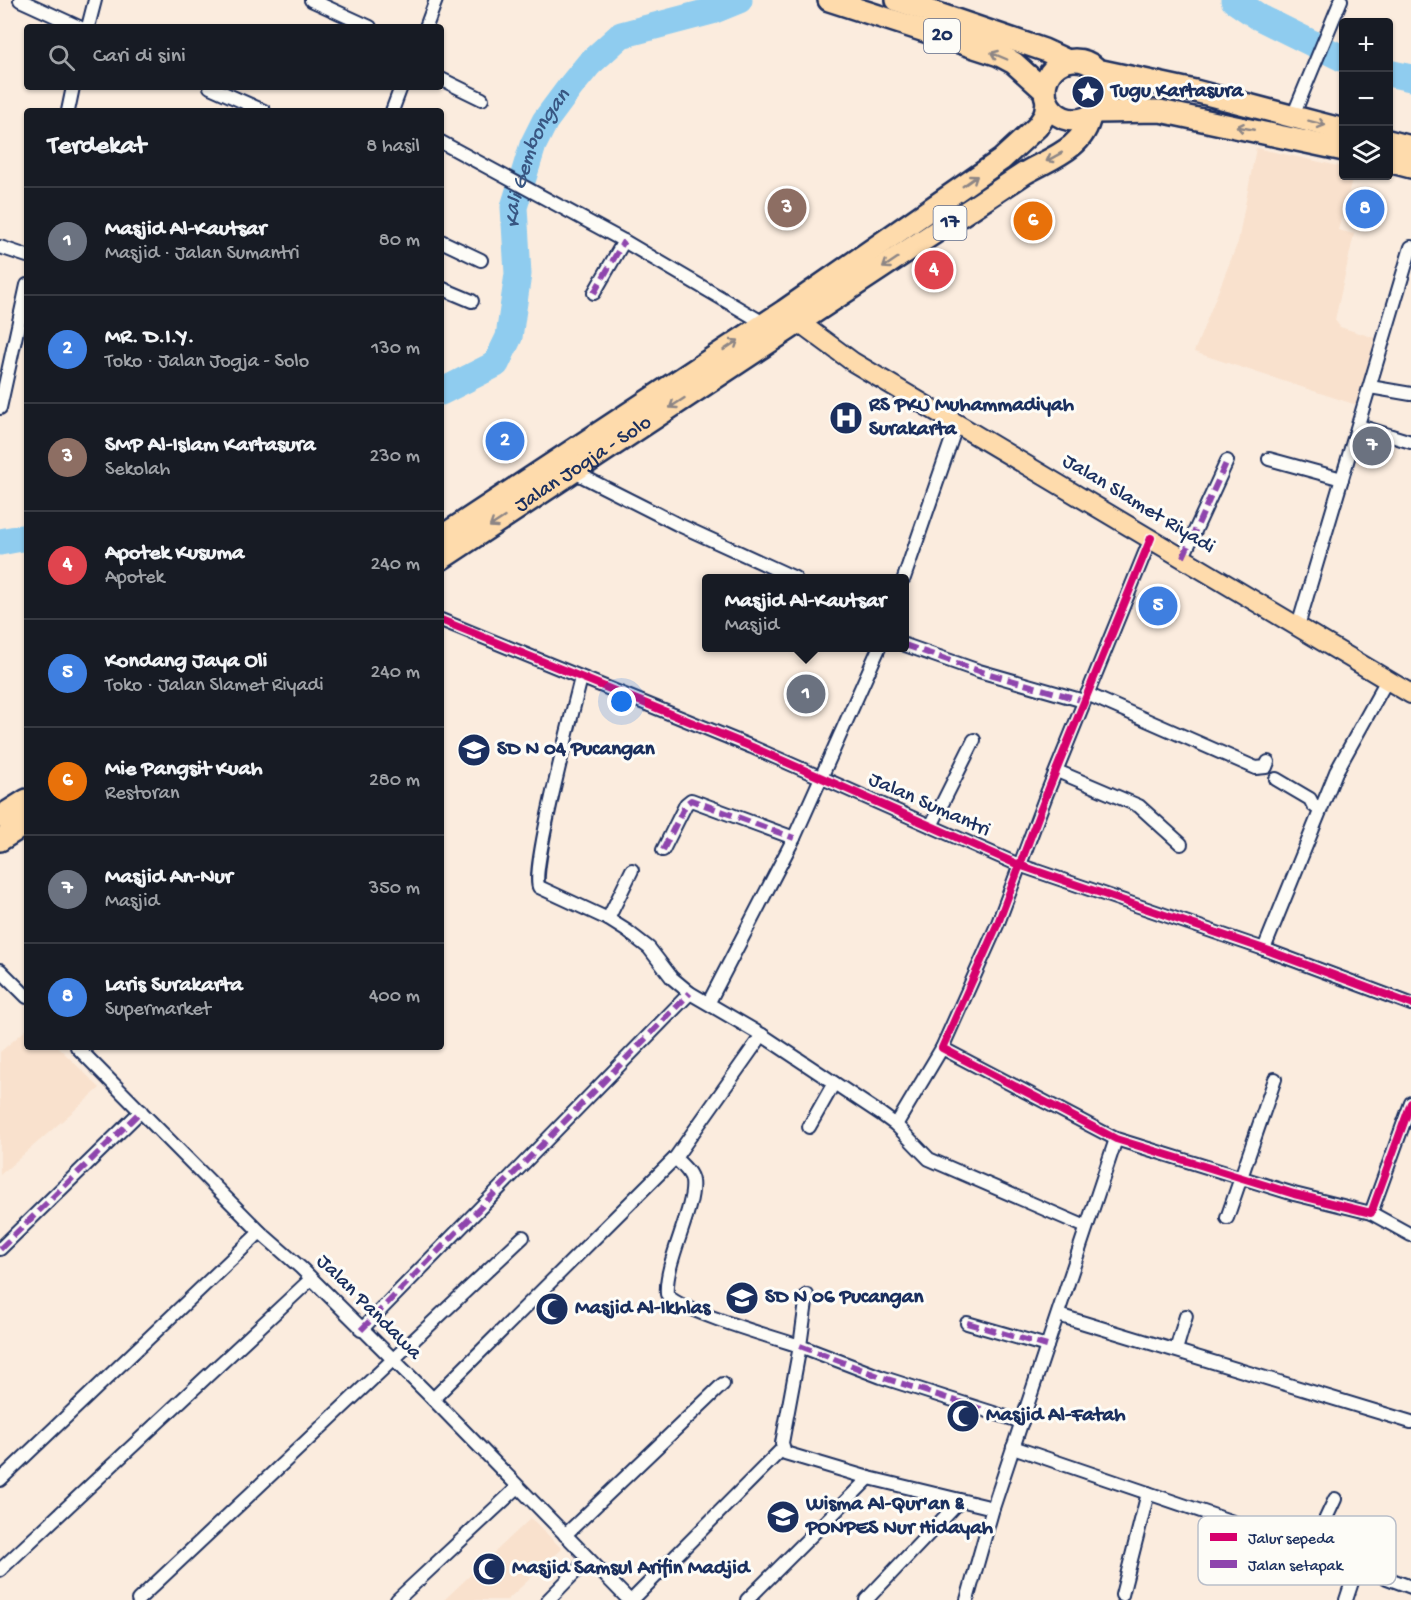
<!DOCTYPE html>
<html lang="id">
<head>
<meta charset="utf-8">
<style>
  body { margin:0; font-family:"Gochi Hand",sans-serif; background:#242831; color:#f1f3f6 }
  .controls { position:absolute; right:18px; top:18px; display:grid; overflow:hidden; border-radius:6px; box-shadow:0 2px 4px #0004 }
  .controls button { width:54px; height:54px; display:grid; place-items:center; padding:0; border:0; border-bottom:2px solid #363941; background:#171b24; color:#f1f3f6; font:30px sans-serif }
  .you { position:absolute; left:622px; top:702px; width:21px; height:21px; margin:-15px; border:4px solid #fff; border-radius:50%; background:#1a73e8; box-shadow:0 0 0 9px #1a73e833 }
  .badge { display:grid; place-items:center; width:39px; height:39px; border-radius:50%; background:#b45309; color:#fff; font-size:20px; font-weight:700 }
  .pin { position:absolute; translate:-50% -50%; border:3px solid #fff; box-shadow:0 2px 6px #0006 }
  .popup { position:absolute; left:702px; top:574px; width:207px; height:78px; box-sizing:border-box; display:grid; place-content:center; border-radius:6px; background:#171b24; filter:drop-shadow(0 2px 4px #0005); font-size:20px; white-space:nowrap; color:#9ea1a6 }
  .popup b { font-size:22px; color:#f1f3f6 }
  .popup::after { content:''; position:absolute; left:50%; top:100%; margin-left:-12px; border:12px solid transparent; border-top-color:#171b24 }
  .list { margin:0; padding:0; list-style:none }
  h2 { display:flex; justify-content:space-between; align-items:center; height:78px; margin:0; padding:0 24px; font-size:26px }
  h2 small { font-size:20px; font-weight:400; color:#9ea1a6 }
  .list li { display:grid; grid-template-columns:39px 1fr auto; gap:18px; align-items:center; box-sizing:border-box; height:108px; padding:0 24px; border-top:2px solid #363941 }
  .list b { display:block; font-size:22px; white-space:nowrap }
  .list p { margin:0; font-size:20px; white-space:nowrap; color:#9ea1a6 }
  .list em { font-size:20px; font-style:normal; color:#9ea1a6 }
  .icon { flex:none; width:33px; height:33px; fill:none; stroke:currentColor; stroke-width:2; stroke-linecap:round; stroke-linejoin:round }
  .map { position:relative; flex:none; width:1411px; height:1600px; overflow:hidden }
  .search { position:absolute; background:#171b24; box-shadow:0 2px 4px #0004; left:24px; top:24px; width:420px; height:66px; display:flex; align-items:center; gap:15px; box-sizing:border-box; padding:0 21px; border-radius:6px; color:#9ea1a6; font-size:22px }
  .panel { position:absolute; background:#171b24; box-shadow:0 2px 4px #0004; left:24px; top:108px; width:420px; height:942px; border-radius:6px }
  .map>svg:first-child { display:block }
</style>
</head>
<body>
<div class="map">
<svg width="1411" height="1600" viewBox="0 0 1411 1600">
  <rect width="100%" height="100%" fill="#fbecde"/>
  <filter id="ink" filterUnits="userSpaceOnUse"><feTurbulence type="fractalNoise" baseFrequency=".0167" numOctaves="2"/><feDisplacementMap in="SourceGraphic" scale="12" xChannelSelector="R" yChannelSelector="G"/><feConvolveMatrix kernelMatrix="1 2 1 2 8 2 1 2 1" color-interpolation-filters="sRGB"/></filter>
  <g filter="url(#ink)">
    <g fill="#f9e1cd">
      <path d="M1256,148L1343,167L1344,176H1353L1338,230L1354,234L1335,320L1340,327L1385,341L1366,408L1194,352L1238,242Z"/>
      <path d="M27,1029V1047H58L100,1088L0,1175V1052Z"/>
      <path d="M531,1518L562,1549L507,1600H444Z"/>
    </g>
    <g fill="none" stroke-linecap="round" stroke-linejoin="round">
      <g stroke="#8fccef" stroke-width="27">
        <path d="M1234,0L1259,17L1344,59"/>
        <path d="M1388,73L1411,78"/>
        <path id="s1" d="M441,392L496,364L509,337L518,274L514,207L533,145L545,121L571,86L589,64L621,35L712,11L739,0"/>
        <path d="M0,542L27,537"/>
      </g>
      <defs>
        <g id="street">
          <path d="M20,0L79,27"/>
          <path d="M311,0L370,27"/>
          <path d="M88,27L95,0"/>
          <path d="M426,27L436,0"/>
          <path d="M441,79L482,99"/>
          <path d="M210,87L264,111"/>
          <path d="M68,111L73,87"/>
          <path d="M392,111L401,87"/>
          <path d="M1293,116L1341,0"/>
          <path d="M441,142L624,241L767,325"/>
          <path d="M441,241L481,260"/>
          <path d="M0,247L27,256"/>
          <path d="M441,288L472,301"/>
          <path d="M594,293L624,241"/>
          <path d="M1370,387L1411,394"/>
          <path d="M0,408L27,285"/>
          <path d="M1359,426L1411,442"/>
          <path d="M1269,459L1342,479"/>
          <path d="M574,472L677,524L795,578"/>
          <path d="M1151,538L1047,793L998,923L942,1048L1116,1139L1294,1194L1371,1213L1411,1103"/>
          <path d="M1183,557L1227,461"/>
          <path d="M904,578L957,424"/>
          <path d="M441,620L752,747L1019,865L1264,949L1411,1004"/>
          <path d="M1298,626L1411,247"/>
          <path d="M905,645L979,671L1084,701"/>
          <path d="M581,678C574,706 530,873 539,887L608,919L627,931L649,948L672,978L690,993L762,1035L881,1114L896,1125L929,1159L1086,1227"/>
          <path d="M1087,694L1256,768L1266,767L1268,762"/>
          <path d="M1057,771L1139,806L1181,844"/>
          <path d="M1276,779L1310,799L1313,805L1320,810"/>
          <path d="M931,826L974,740"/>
          <path d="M663,850L686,804L691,800L794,838"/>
          <path d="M608,919L632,870"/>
          <path d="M1264,949L1336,772L1387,680"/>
          <path d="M0,970L27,997"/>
          <path d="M709,1002L794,838L879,648"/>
          <path d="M77,1047L260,1232L301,1268L426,1392L629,1600"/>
          <path d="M896,1125L942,1048"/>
          <path d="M809,1127L834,1083"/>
          <path d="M675,1158C681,1164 691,1172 692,1181C696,1207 664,1263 667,1294C675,1309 778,1339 800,1346L782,1443L785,1453L869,1478L993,1508"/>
          <path d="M1371,1213L1411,1235"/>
          <path d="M1227,1218L1275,1079"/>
          <path d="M0,1249L141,1111"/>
          <path d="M807,1295L800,1346L881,1377L1022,1422"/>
          <path d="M1058,1315L1411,1422"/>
          <path d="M967,1323L1047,1346"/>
          <path d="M361,1330L690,993"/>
          <path d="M1176,1350L1186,1316"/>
          <path d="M433,1399L675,1158L762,1035"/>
          <path d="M1013,1447L1274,1536L1411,1587"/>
          <path d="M0,1480L260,1232"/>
          <path d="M565,1535L723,1384"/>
          <path d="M1311,1550L1335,1499"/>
          <path d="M0,1570L310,1280"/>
          <path d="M1122,1595L1148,1493"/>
          <path d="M138,1600L523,1237"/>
          <path d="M397,1600L518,1487"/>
          <path d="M548,1600L588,1559"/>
          <path d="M632,1600L782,1449"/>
          <path d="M747,1600L869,1478"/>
          <path d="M866,1600L960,1501"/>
          <path d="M967,1600L993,1508L1116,1139"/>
          <path d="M1346,1600L1357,1567"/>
        </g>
        <path id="primary" d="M788,314L853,362L1411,694"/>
        <g id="highway">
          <path d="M829,0L999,55L1014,63L1045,91"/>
          <path d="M897,0L1044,50L1068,61"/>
          <circle cx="1075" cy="90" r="30"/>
          <path d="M1097,70L1195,91L1344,130"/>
          <path d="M1095,112L1160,111L1344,150"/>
          <path d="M1388,141L1411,147"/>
          <path d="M1388,161L1411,167"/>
          <path d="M441,537L784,311L1001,160L1037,127L1045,115L1047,102"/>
          <path id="s2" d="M441,559L1025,173C1051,158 1084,148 1090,116"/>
          <path d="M0,817L27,800"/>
          <path d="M0,840L27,823"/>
        </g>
      </defs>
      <use href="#street" stroke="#1b2f5e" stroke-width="16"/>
      <use href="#primary" stroke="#1b2f5e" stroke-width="22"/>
      <use href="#highway" stroke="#1b2f5e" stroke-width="26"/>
      <use href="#street" stroke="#fdfcf7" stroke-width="12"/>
      <use href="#primary" stroke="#fedbac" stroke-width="18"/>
      <use href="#highway" stroke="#fedbac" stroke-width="21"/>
      <g stroke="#8e44ad" stroke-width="6" stroke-dasharray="12 6" stroke-linecap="butt">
        <path d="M594,293L624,241"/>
        <path d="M1183,557L1227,461"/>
        <path d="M905,645L979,671L1084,701"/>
        <path d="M663,850L686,804L691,800L794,838"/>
        <path d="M0,1249L141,1111"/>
        <path d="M967,1323L1047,1346"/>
        <path d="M361,1330L690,993"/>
        <path d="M800,1346L881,1377L1022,1422"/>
      </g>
      <defs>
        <g id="cycleway">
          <path d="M1151,538L1047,793L998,923L942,1048L1116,1139L1294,1194L1371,1213L1411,1103"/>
          <path d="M441,620L752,747L1019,865L1264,949L1411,1004"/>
        </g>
      </defs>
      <use href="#cycleway" stroke="#fdfcf7" stroke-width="11"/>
      <use href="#cycleway" stroke="#d6006c" stroke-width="8"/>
    </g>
    <defs><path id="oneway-shaft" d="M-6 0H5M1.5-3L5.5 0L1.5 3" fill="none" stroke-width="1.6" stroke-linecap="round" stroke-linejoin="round" transform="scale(1.5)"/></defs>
    <g stroke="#8c8585">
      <use href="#oneway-shaft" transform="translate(999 56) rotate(-157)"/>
      <use href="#oneway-shaft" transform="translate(1317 123) rotate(15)"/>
      <use href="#oneway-shaft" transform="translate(1245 128) rotate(-169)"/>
      <use href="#oneway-shaft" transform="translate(1054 157) rotate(151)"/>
      <use href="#oneway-shaft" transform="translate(970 181) rotate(-35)"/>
      <use href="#oneway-shaft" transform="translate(890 263) rotate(146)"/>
      <use href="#oneway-shaft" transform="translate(731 345) rotate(-33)"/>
      <use href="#oneway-shaft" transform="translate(677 403) rotate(147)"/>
      <use href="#oneway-shaft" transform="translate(497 522) rotate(147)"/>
    </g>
  </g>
  <defs>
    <symbol id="sight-disc" viewBox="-11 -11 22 22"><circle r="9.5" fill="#1b2f5e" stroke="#fdfcf7"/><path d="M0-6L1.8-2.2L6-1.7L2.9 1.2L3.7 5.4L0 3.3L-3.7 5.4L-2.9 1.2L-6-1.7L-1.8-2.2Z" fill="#fff"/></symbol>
    <symbol id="hospital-disc" viewBox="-11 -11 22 22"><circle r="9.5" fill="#1b2f5e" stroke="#fdfcf7"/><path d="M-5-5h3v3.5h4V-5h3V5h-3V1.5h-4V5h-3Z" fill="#fff"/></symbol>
    <symbol id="school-disc" viewBox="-11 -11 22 22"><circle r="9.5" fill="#1b2f5e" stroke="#fdfcf7"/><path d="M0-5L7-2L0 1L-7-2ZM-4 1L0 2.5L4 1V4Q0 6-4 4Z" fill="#fff"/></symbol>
    <symbol id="mosque-disc" viewBox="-11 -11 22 22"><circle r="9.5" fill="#1b2f5e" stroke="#fdfcf7"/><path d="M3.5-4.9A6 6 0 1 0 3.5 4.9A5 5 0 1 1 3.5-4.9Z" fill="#fff"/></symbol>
  </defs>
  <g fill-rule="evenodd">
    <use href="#sight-disc" x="1069" y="73" width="38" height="38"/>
    <use href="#hospital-disc" x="827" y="399" width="38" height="38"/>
    <use href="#school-disc" x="455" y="731" width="38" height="38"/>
    <use href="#school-disc" x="723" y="1279" width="38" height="38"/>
    <use href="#mosque-disc" x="533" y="1290" width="38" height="38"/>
    <use href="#mosque-disc" x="944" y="1397" width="38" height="38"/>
    <use href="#school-disc" x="764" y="1498" width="38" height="38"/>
    <use href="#mosque-disc" x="470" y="1550" width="38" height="38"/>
  </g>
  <g text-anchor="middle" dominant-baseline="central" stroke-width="6" stroke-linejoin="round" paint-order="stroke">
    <g fill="#fdfcf7" stroke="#5f6c8c" stroke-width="1.5">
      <rect x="924" y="19" width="36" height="34" rx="4.5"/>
      <rect x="933.5" y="206" width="33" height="34" rx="4.5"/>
    </g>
    <g font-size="20" font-weight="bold" fill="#1b2f5e">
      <text x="942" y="36">20</text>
      <text x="950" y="223">17</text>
    </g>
    <g font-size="21" font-weight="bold" fill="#1b2f5e" stroke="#fdfcf7" text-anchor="start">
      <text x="1111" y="92">Tugu Kartasura</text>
      <text x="869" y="406">RS PKU Muhammadiyah<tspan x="869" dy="24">Surakarta</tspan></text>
      <text x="497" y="750">SD N 04 Pucangan</text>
      <text x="765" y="1298">SD N 06 Pucangan</text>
      <text x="575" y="1309">Masjid Al-Ikhlas</text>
      <text x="986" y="1416">Masjid Al-Fatah</text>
      <text x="806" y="1505">Wisma Al-Qur'an &amp;<tspan x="806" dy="24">PONPES Nur Hidayah</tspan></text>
      <text x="512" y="1569">Masjid Samsul Arifin Madjid</text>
    </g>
    <g font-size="21" fill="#1b2f5e" stroke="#fdfcf7">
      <text stroke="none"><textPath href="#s2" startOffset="171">Jalan Jogja - Solo</textPath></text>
      <text transform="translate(1138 505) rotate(31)">Jalan Slamet Riyadi</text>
      <text transform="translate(929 806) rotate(24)">Jalan Sumantri</text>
      <text transform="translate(368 1308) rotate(45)">Jalan Pandawa</text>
    </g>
    <g font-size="22" font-style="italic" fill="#385682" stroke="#fdfcf7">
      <text stroke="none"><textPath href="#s1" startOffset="276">Kali Gembongan</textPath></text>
    </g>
  </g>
  <rect x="1198" y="1516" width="198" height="69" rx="9" fill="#fdfcf7" stroke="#b9bec9" stroke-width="1.5"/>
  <rect x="1210" y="1533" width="27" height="8" fill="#d6006c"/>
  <rect x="1210" y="1560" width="27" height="8" fill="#8e44ad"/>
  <g font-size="16" fill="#1b2f5e">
    <text x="1248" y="1543">Jalur sepeda</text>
    <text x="1248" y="1570">Jalan setapak</text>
  </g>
</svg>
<div class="controls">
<button>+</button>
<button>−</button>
<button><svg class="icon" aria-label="layers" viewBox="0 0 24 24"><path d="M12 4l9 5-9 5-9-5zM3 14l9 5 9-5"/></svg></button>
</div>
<div class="you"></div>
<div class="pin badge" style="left:806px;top:694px;background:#6b7280">1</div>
<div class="popup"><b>Masjid Al-Kautsar</b>Masjid</div>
<div class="pin badge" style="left:505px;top:441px;background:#3f7fe0">2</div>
<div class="pin badge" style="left:787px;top:208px;background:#8d6e63">3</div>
<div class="pin badge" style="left:934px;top:270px;background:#e0444e">4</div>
<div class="pin badge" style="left:1158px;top:606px;background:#3f7fe0">5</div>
<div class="pin badge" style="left:1033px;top:221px;background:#e8710a">6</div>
<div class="pin badge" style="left:1372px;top:446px;background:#6b7280">7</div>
<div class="pin badge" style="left:1365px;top:209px;background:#3f7fe0">8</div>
<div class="search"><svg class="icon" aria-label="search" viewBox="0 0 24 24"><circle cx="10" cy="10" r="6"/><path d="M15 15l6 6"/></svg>Cari di sini</div>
<section class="panel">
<h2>Terdekat<small>8 hasil</small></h2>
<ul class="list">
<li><span class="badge" style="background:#6b7280">1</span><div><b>Masjid Al-Kautsar</b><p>Masjid · Jalan Sumantri</p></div><em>80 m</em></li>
<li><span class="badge" style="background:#3f7fe0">2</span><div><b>MR. D.I.Y.</b><p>Toko · Jalan Jogja - Solo</p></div><em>130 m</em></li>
<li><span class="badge" style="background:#8d6e63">3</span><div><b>SMP Al-Islam Kartasura</b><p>Sekolah</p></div><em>230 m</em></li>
<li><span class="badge" style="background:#e0444e">4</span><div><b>Apotek Kusuma</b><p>Apotek</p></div><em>240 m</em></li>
<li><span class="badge" style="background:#3f7fe0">5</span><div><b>Kondang Jaya Oli</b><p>Toko · Jalan Slamet Riyadi</p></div><em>240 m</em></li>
<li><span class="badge" style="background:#e8710a">6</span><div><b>Mie Pangsit Kuah</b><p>Restoran</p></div><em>280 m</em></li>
<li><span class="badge" style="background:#6b7280">7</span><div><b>Masjid An-Nur</b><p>Masjid</p></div><em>350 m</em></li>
<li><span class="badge" style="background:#3f7fe0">8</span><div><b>Laris Surakarta</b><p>Supermarket</p></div><em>400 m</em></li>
</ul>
</section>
</div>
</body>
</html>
